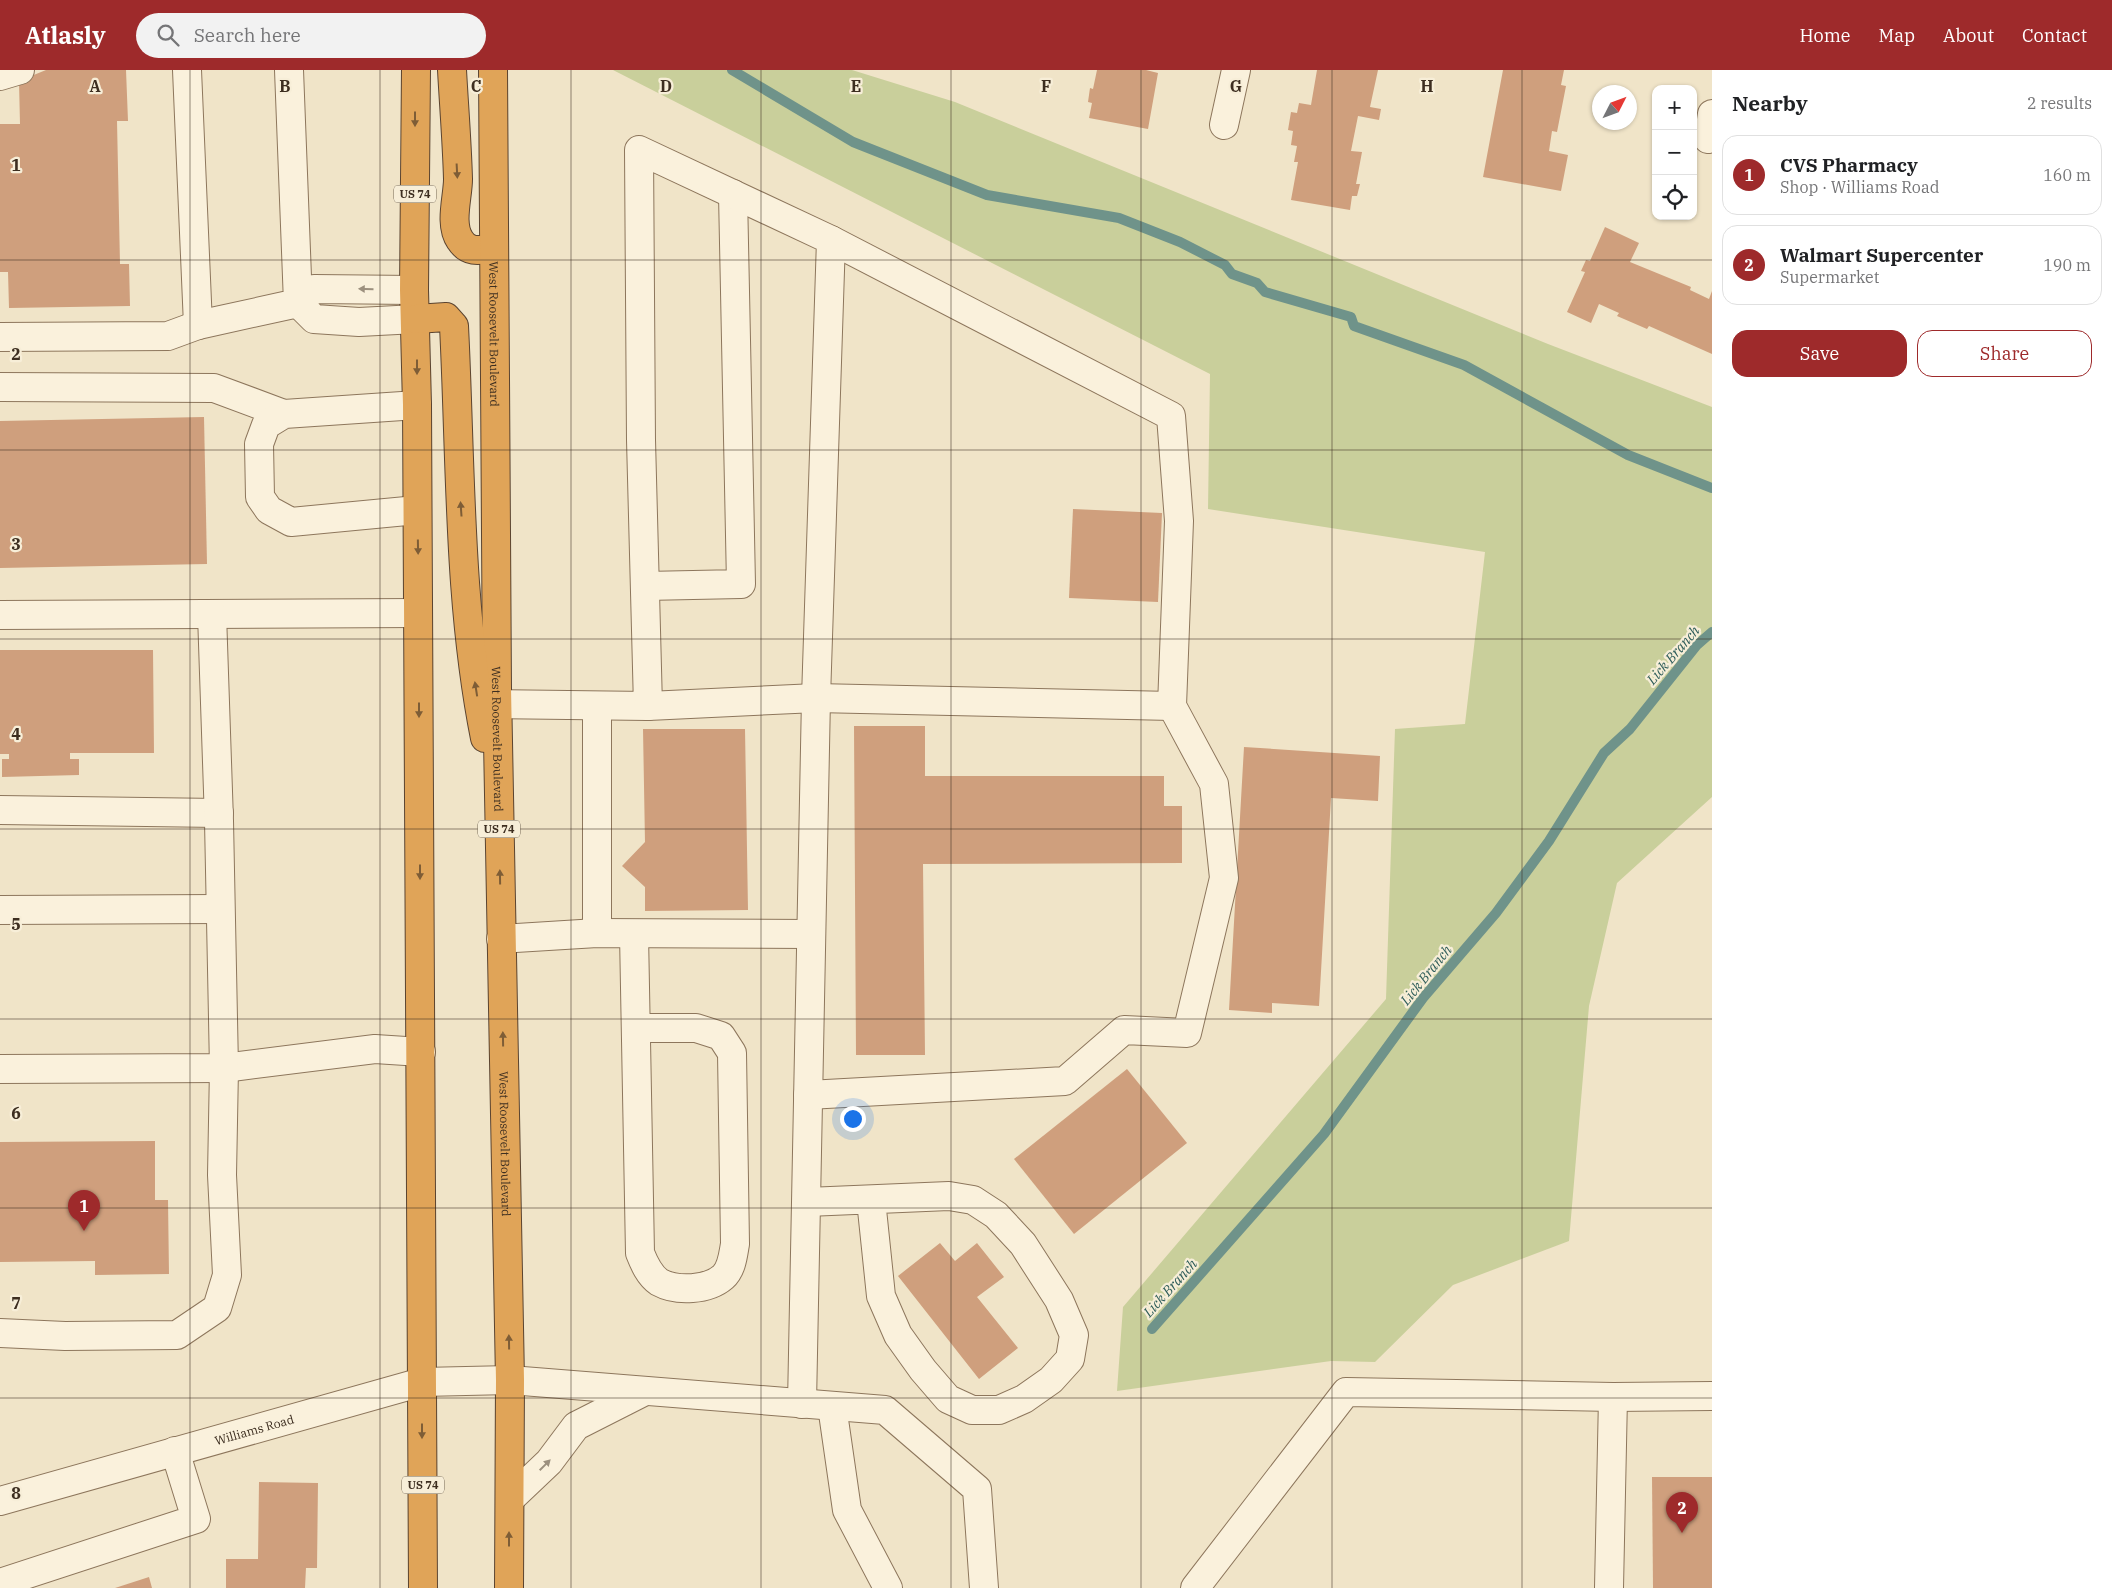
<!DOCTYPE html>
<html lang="en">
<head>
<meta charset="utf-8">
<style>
  body { margin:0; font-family:"IBM Plex Serif",serif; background:#f2f2f2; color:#202124 }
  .controls { position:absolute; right:15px; top:15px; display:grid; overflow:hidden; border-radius:10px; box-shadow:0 1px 4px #0004 }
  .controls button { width:45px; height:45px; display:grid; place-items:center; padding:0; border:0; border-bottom:1px solid #e0e0e0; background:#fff; color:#202124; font:25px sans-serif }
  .compass { position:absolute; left:1592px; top:15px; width:45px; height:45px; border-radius:50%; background:#fff; box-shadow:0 1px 4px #0004; rotate:48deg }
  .you { position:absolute; left:852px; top:1048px; width:18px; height:18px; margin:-12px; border:4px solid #fff; border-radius:50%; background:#1a73e8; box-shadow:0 0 0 8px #1a73e833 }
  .badge { display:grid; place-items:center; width:32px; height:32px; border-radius:50%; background:#9e2a2b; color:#fff; font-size:16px; font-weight:700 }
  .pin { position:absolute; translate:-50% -41px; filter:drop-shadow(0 1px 2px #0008) }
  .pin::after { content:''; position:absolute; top:26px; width:18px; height:15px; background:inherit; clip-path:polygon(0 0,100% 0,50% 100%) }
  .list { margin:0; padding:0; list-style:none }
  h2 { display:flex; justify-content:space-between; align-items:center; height:65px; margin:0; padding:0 20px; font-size:21px }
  h2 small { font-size:16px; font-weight:400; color:#757577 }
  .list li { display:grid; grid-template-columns:32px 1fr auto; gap:15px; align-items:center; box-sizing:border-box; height:80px; margin:0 10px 10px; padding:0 10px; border:1px solid #e0e0e0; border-radius:15px }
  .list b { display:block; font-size:19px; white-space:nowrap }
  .list p { margin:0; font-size:16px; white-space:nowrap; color:#757577 }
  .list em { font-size:16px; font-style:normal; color:#757577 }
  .actions { display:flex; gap:10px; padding:15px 20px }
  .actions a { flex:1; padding:11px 0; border:1px solid #9e2a2b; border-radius:15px; text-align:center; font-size:18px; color:#9e2a2b }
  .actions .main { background:#9e2a2b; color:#fff }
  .icon { flex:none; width:28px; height:28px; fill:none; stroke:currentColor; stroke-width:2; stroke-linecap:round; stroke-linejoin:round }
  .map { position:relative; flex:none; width:1712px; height:1518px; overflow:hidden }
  header { display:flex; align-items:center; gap:30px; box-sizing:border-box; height:70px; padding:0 25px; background:#9e2a2b; color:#fff }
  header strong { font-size:24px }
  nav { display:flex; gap:28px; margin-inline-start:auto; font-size:18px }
  .search { width:350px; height:45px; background:#f2f2f2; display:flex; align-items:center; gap:12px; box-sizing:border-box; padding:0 18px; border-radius:28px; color:#757577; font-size:19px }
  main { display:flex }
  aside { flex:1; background:#fff }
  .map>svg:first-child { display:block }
</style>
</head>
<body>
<header>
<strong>Atlasly</strong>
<div class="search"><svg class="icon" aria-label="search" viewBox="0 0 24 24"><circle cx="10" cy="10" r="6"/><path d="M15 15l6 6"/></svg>Search here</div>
<nav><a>Home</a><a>Map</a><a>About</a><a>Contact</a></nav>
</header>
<main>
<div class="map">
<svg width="1712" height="1518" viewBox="0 0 1712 1518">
  <rect width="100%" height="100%" fill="#f0e4c8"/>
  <path fill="#c9cf9b" d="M613,0H852L955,32L1548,274L1712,337V727L1617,813L1589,936L1569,1171L1453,1215L1375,1292L1331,1291L1117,1321L1123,1237L1386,929L1395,659L1465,654L1485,482L1208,439L1210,304Z"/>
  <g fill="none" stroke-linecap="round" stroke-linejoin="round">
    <g stroke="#6f938a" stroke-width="10">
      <path d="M732,0L853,72L987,125L1119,148L1180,172L1225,195L1232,204L1257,213L1265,222L1351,247L1354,256L1464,295L1628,385L1712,418"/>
      <path d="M1152,1259L1324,1064L1423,928L1496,843L1549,771L1604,683L1630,659L1697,575L1712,562"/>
    </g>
  </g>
  <g fill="#cf9f7d">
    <path d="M46,0H126L128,51H117L120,194H129L130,236L9,238L8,202H0V54H20L19,11Z"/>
    <path d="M1097,0H1146L1158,3L1148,59L1089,48L1092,33L1088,32L1090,18L1093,19Z"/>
    <path d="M1317,0H1378L1370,37L1381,39L1379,50L1358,46L1351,81L1362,82L1356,114H1360L1357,126H1352L1350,140L1291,130L1298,92H1294L1297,76L1291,75L1293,61L1288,60L1291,42L1297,43L1299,33L1311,35Z"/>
    <path d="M1503,0H1564L1561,15L1566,16L1557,62L1552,61L1549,81L1568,85L1561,121L1483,107Z"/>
    <path d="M1605,157L1639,173L1630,192L1691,217L1690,220L1709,229L1712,221V284L1649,256L1647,259L1617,246L1619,243L1599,234L1591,253L1567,242L1585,202L1581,201L1586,190L1590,191Z"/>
    <path d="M204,347L207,494L0,498V351Z"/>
    <path d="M1073,439L1162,443L1158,532L1069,528Z"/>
    <path d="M0,580H153L154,683H70V689H79V705L2,707V689H9V684H0Z"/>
    <path d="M854,656H925V706H1164V736H1182V793L923,794L925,985H856Z"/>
    <path d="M643,659H745L748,840L645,841V817L622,796L645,772Z"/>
    <path d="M1244,677L1380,686L1378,731L1331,728L1319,936L1272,933V943L1229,940Z"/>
    <path d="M1127,999L1187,1073L1074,1164L1014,1089Z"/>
    <path d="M155,1071V1130H168L169,1204L95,1205V1191L0,1192V1072Z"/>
    <path d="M940,1173L955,1191L977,1173L1004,1207L977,1227L1018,1278L979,1309L898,1206Z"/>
    <path d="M1652,1407H1712V1518H1653Z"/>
    <path d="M259,1412L318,1413L317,1498H306L305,1518H226V1489H258Z"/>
    <path d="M149,1507L152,1518H115Z"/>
  </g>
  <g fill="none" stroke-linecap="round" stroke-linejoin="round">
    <defs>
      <g id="minor">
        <path d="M187,0L198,255"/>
        <path d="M0,6L20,0"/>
        <path d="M1224,55L1236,0"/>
        <path d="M1708,69L1712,44"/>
        <path d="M414,220L314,219L298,233L314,249L359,252L416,249"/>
        <path d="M0,267L168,266L198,255L298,233L289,0"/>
        <path d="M0,317L214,318L284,344"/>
        <path d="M417,335L284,344L266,355L259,374L260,427L269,440L291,452L417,440"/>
        <path d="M645,516L741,514L733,124"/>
        <path d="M0,545L418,543"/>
        <path d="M497,634L648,636L641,370L639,80L831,170L816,628L802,1334"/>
        <path d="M648,636L816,628L1172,636"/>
        <path d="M0,740L219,743"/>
        <path d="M0,840L220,839"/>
        <path d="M597,863V637"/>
        <path d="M634,864L640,1183C644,1193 649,1205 659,1212C677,1222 708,1220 723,1207C732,1199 733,1185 735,1174L732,983L721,966L696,958H636"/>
        <path d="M501,869L597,863L811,864"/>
        <path d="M0,999L224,998L375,979L421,982"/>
        <path d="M808,1025L1065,1011L1124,960L1187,963L1224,808L1214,714L1172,636L1179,451L1171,346L831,170"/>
        <path d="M807,1132L949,1126L973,1130L996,1145L1023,1174L1059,1230L1074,1265L1070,1289L1051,1310L1024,1329L999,1340H972L948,1329L923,1300L898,1265L881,1226L871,1130"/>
        <path d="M0,1263L65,1266L177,1265L217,1238L227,1205L222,1105L224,998L219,751L212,544"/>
        <path d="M1613,1327L1712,1326"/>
        <path d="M832,1336L847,1440L888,1518"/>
        <path d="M510,1429L549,1392L576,1356L645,1321"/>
        <path id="s1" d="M0,1431L422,1312L510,1310L885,1340L977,1419L984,1518"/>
        <path d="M0,1513L196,1449L175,1381"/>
        <path d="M1195,1518L1346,1322L1613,1327L1609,1518"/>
      </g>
      <g id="highway">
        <path d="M416,0L414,220L417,335L423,1518"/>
        <path d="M452,0C454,36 457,73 458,109C458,127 449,154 460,170C469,184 481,180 494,178"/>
        <path id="s2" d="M493,0L497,618L510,1310L509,1518"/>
        <path d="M416,249L446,247L454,256C461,394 458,533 485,668"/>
      </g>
    </defs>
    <use href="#minor" stroke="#8d765c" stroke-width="30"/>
    <use href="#highway" stroke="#5b4430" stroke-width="30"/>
    <use href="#minor" stroke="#faf1dc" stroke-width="28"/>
    <use href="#highway" stroke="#e0a458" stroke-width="28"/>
  </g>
  <defs><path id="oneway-solid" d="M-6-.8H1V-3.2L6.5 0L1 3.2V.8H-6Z" transform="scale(1.25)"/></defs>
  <g fill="#7e5d36">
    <use href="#oneway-solid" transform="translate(415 49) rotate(90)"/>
    <use href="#oneway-solid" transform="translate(457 101) rotate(87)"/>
    <use href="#oneway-solid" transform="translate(417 297) rotate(90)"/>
    <use href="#oneway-solid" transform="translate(461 439) rotate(-94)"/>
    <use href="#oneway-solid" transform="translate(418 477) rotate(89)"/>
    <use href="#oneway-solid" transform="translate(476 619) rotate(-99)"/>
    <use href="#oneway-solid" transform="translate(419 640) rotate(90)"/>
    <use href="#oneway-solid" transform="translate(420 802) rotate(90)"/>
    <use href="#oneway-solid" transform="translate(500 807) rotate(-91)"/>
    <use href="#oneway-solid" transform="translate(503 969) rotate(-91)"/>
    <use href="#oneway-solid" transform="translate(509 1272) rotate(-91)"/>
    <use href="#oneway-solid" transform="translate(422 1361) rotate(90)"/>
    <use href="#oneway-solid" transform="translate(509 1469) rotate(-90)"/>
  </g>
  <g fill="#9c907e">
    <use href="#oneway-solid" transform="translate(366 219) rotate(-179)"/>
    <use href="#oneway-solid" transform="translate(545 1395) rotate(-45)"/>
  </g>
  <path fill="none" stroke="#3d2e20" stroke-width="1" stroke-opacity="0.55" d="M190,0V1518M380,0V1518M571,0V1518M761,0V1518M951,0V1518M1141,0V1518M1332,0V1518M1522,0V1518M0,190H1712M0,380H1712M0,569H1712M0,759H1712M0,949H1712M0,1138H1712M0,1328H1712"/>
  <g text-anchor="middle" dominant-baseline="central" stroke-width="4.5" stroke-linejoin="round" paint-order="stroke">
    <g fill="#f7eed8" stroke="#756857" stroke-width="1">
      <rect x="394" y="115.5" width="42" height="17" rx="4"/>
      <rect x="478" y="750.5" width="42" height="17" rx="4"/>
      <rect x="402" y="1406.5" width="42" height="17" rx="4"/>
    </g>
    <g font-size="11" font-weight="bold" fill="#3d2e20">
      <text x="415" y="124">US 74</text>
      <text x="499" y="759">US 74</text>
      <text x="423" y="1415">US 74</text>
    </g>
    <g font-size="12" fill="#3d2e20" stroke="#f7eed8">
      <text stroke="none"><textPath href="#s2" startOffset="264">West Roosevelt Boulevard</textPath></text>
      <text stroke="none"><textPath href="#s2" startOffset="669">West Roosevelt Boulevard</textPath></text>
      <text stroke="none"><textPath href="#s2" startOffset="1074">West Roosevelt Boulevard</textPath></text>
      <text stroke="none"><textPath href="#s1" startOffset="264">Williams Road</textPath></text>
    </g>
    <g font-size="14" font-style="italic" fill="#2f5d5a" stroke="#f7eed8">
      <text transform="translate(1673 585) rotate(-49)">Lick Branch</text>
      <text transform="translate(1426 905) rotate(-51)">Lick Branch</text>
      <text transform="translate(1170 1218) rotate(-48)">Lick Branch</text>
    </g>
  </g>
  <g font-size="16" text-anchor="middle" font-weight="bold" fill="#3d2e20" stroke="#f7eed8" stroke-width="4.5" stroke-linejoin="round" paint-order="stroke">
    <text x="95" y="22">A</text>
    <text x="285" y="22">B</text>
    <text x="476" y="22">C</text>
    <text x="666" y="22">D</text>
    <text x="856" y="22">E</text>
    <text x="1046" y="22">F</text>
    <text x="1236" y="22">G</text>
    <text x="1427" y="22">H</text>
    <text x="16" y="101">1</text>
    <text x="16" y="290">2</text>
    <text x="16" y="480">3</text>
    <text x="16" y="670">4</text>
    <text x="16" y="860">5</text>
    <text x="16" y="1049">6</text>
    <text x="16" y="1239">7</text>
    <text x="16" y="1429">8</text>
  </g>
</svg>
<div class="controls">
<button>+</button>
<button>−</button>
<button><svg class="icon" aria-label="locate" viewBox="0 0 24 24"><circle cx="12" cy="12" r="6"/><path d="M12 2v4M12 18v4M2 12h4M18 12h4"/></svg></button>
</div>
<svg class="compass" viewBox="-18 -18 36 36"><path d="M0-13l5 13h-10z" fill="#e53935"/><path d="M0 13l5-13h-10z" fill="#757577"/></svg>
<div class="you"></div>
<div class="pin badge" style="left:84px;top:1161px">1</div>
<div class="pin badge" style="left:1682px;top:1463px">2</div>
</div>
<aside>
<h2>Nearby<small>2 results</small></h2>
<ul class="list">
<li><span class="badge">1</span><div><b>CVS Pharmacy</b><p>Shop · Williams Road</p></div><em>160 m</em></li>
<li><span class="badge">2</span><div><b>Walmart Supercenter</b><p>Supermarket</p></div><em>190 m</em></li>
</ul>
<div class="actions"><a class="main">Save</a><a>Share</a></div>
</aside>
</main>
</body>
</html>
